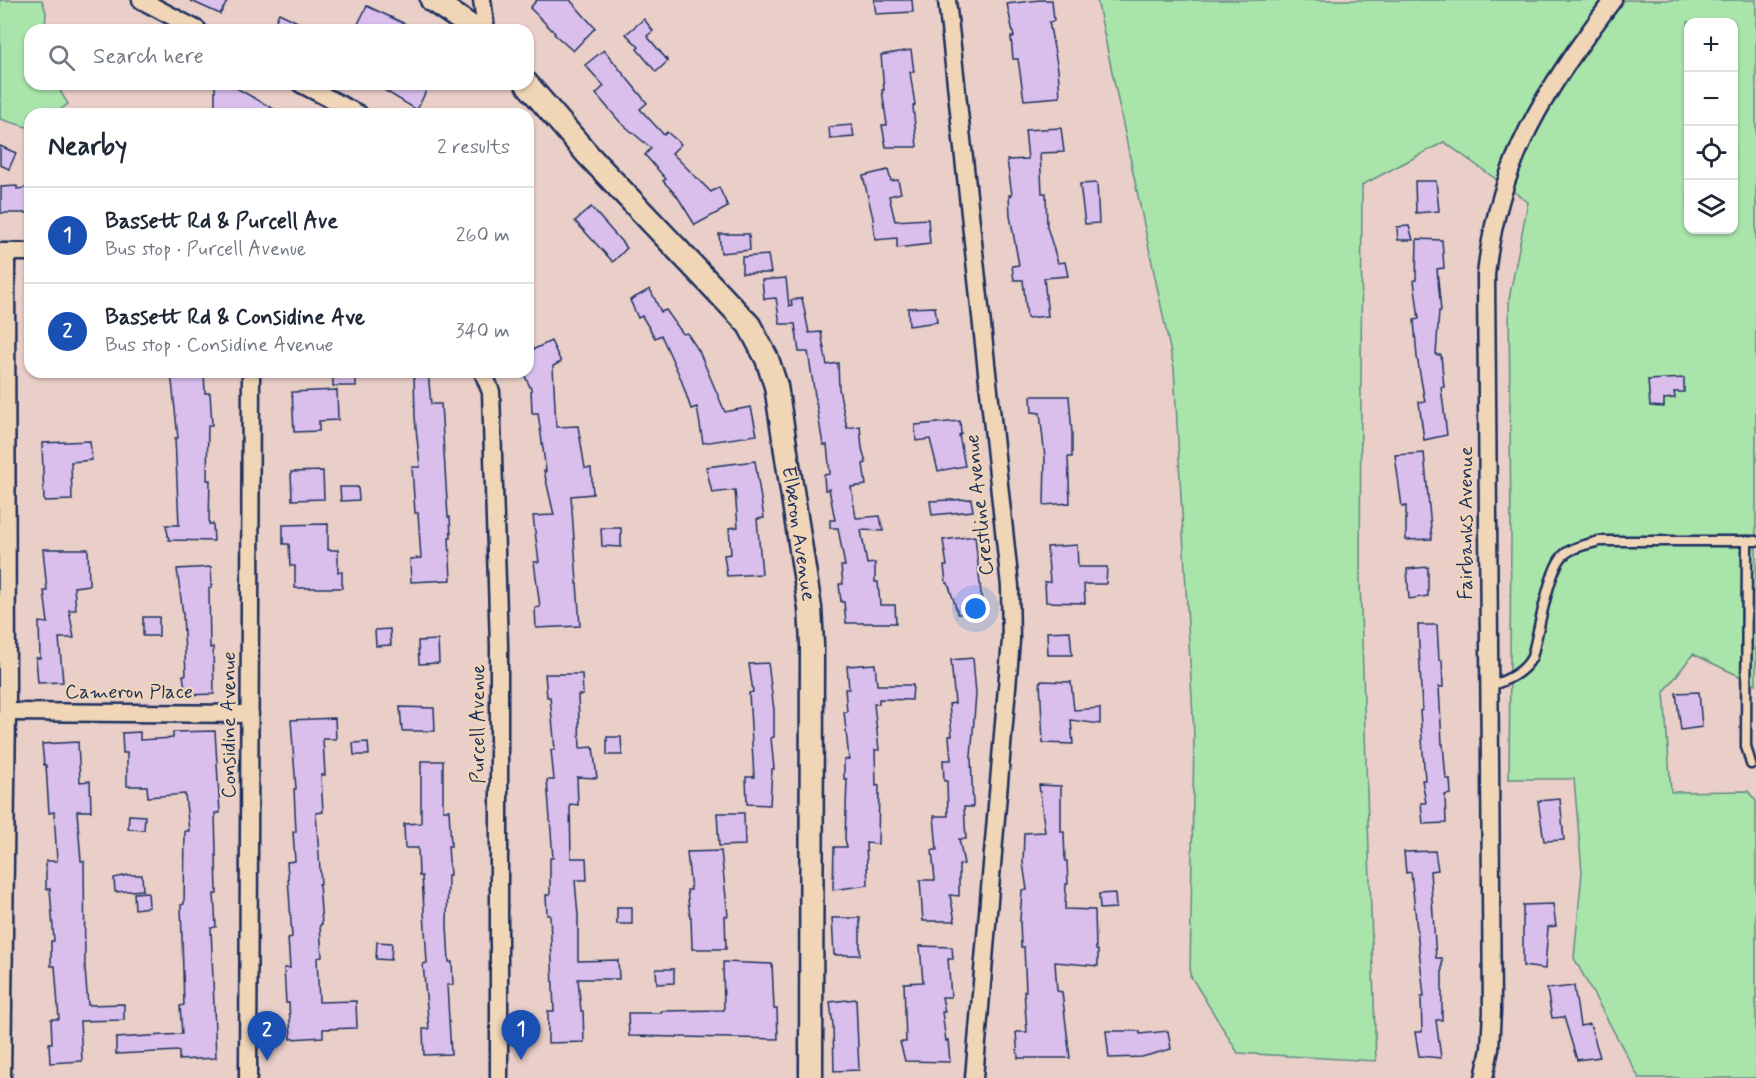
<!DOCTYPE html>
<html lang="en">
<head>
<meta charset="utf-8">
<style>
  body { margin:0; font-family:Mynerve,sans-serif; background:#f6f6f7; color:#1f2937 }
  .controls { position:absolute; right:18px; top:18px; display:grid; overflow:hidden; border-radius:12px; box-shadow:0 2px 4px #0004 }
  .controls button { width:54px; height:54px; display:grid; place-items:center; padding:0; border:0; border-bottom:2px solid #e0e1e3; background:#fff; color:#1f2937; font:30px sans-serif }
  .you { position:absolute; left:976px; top:609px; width:21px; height:21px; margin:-15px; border:4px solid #fff; border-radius:50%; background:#1a73e8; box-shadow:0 0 0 9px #1a73e833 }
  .badge { display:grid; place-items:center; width:39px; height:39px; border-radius:50%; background:#db2777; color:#fff; font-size:20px; font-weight:700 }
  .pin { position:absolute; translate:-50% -50px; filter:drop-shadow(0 2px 3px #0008) }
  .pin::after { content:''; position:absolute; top:32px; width:21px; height:18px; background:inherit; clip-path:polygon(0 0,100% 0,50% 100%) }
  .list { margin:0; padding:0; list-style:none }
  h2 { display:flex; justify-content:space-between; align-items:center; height:78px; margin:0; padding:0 24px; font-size:26px }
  h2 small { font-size:20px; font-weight:400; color:#747a83 }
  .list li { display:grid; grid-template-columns:39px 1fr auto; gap:18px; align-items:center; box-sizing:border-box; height:96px; padding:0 24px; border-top:2px solid #e0e1e3 }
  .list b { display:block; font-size:22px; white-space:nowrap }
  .list p { margin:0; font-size:20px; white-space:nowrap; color:#747a83 }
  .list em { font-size:20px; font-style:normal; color:#747a83 }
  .icon { flex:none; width:33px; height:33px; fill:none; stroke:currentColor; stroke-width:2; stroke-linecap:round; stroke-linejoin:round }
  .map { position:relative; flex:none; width:1756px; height:1078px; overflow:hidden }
  .search { position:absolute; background:#fff; box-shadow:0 2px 4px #0004; left:24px; top:24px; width:510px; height:66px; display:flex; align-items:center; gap:15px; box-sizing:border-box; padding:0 21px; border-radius:18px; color:#747a83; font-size:22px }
  .panel { position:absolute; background:#fff; box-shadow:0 2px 4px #0004; left:24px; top:108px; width:510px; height:270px; border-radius:18px }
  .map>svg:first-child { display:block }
</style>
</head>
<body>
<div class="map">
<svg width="1756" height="1078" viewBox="0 0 1756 1078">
  <rect width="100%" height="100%" fill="#e9cfc7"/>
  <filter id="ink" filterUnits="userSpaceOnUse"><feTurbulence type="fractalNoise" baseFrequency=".0167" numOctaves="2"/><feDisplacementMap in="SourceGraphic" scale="12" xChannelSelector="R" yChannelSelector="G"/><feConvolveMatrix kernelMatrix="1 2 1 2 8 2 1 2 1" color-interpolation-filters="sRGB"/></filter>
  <g filter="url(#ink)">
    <g fill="#a9e4aa" stroke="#628a84" stroke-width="1.5" fill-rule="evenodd">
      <path d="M0,0H42L46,12L45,30H30V84H56L68,104L54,114H30V128L0,119Z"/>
      <path d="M1097,0H1756V684L1693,654L1664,692L1671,792L1748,791L1756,801V1078H1639L1574,958L1582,872L1574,779H1509L1511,534L1509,299L1528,202L1444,142L1362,185L1360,582L1376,1061L1238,1053L1190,975L1194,735L1174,368ZM1688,22H1734V230H1688Z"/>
    </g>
    <g fill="#dabfed" stroke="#1b2f5e" stroke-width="1.5">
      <path d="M189,0H228L220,14Z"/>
      <path d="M537,0H570L595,28L573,51L554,34L555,33L530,8Z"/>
      <path d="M874,0H912L913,12L876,14Z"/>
      <path d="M1039,0H1052L1054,21L1049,22L1058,69L1060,97L1024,100L1018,59H1013L1011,37H1014L1007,4Z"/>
      <path d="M367,6L418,30H369L358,24Z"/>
      <path d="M279,13L314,30H272Z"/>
      <path d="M644,19L653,31L647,36L668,61L656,72L637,49L639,47L626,34Z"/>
      <path d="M604,50L647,103L640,109L664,135L667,132L681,144L672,153L711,192L719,187L728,207L695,225L677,196L663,181L666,179L645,155L651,148L620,122L596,94L604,86L585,65Z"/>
      <path d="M911,50L914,72H910L915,105L913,106L917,147H886L882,125H887L882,90H884L881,55Z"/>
      <path d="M215,84H229L283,114H215Z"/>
      <path d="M374,84H414L426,91L417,110Z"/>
      <path d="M852,125L854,137L830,139L829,127Z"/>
      <path d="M1061,128L1064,152L1040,153L1042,193H1046L1047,227L1058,263L1065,262L1068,276L1044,278L1048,316L1027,318L1023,280H1014L1012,266L1019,265L1010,216L1009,195H1012L1007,160L1028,159L1025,130Z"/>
      <path d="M0,146L16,153L9,169L0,165Z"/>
      <path d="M888,170L891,181L898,180L901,193L889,196L895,221L928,219L930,244L897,248V238L875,240L873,218L863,176Z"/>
      <path d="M1415,181H1436L1439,211L1416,213Z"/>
      <path d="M1097,183L1099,223L1085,224L1080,184Z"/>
      <path d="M17,186V189L30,187V213H1V187Z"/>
      <path d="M591,207L627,248L613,262L575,221Z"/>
      <path d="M1409,226L1413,240H1398L1397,227Z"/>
      <path d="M719,234H749L750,250L721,253Z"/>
      <path d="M1417,239L1442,240L1444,268L1437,269L1441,311H1439L1436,355H1441L1444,387H1441L1447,435L1424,440L1419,402H1425L1417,357L1414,320L1419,319L1414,280H1416Z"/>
      <path d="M768,255L771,273H742V257Z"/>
      <path d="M786,278L789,306L792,305L791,300L802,298L809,333L821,332L827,365L838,363L839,389L847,428L860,426L862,448L866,463L863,464L866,485L851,487L856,518L880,516L883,531L861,530L867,564L875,563V582H878L880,605H895L896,623H846L844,602H841L839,584H843L841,566H845L838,528H830V520H835L829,489L825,490L824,475L830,474L827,445H823L808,352H799L795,324H780L776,298L764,299L762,280Z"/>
      <path d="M650,289L661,312L666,310L683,334L687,333L699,351L725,412L751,407L757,435L703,443L697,407L691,409L681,379L661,335L655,338L642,316L638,318L630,300Z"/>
      <path d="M935,307L937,322L909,326L908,308Z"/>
      <path d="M551,341L561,362L553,366L556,427L578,426L585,468H591L593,494L571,496L580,626L536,628L535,608L540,607L534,562H539L533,516L554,515L544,471H546L538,413H532L531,389L523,372H528V352Z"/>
      <path d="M171,372H204L205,393H210L212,425H208L207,480H210L209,524H213L214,541L169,540L166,525H179L175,438H178Z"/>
      <rect x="333" y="372" width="23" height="14"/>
      <path d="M414,372H428L431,404H441L448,517H450L451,538H449L451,580L411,582L410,559L421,558L418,513H415L412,467H420L415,418Z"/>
      <path d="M1684,378V392H1674L1675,398L1664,399V407L1650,406L1648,380Z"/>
      <path d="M337,390L338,420L319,421V431L294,432L292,392Z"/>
      <path d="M1031,396H1069L1072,434V457H1068L1070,503L1044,505L1045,458L1040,413L1032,412Z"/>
      <path d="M960,421L961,434L959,435L965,466L938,471L930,439L916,441L915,425Z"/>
      <path d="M90,441L92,460L71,462L72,500L44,501L42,443Z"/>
      <path d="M1424,453L1432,539L1406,540V506L1402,507L1395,455Z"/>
      <path d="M755,461L764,518L757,519L762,574L727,576L724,555L731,554L729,528L738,527L735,490L712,493L706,467Z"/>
      <path d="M323,471L324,499L292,500L291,472Z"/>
      <path d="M340,487H358L359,500L341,501Z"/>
      <path d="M971,499L973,511L932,515L930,501Z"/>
      <path d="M328,524V550H338V572H342V588H295V566H290L289,544H283V525Z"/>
      <path d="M601,528H621V547L602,546Z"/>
      <path d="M975,536L983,613L958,614L948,583H946L944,566H947L943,540Z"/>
      <path d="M1077,545L1078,567H1107L1106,584H1084L1085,603L1046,602L1045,582H1050L1047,547Z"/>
      <path d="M43,549H88L89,585L74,587L76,610H69L74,638H59L63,682L38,683L36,658H40L39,622L48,623L44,591H47Z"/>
      <path d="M211,567L212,588H209L210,648L213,647L214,694L186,695L183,675H186L183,614L177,569Z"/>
      <path d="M1428,567V596L1409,599L1407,569Z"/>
      <rect x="143" y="617" width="16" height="19"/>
      <path d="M1418,625H1437L1439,660H1442L1443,687H1439L1442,744H1443L1446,779H1450L1451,794L1445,795L1446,823L1423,824L1421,803H1426L1422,780H1425L1420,711L1422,710Z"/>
      <path d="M390,629L391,645L376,646L375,630Z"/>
      <path d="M1070,631L1072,655H1048L1047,632Z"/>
      <path d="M438,640L439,663L419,664L418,641Z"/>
      <path d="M973,658L976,694L971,757L973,807H964L966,839H959L964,864L959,865V896L950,895L955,921H923L920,880H935L932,850H937L934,816H948L947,781H944L943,760H951L949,736H952L949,704L955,703L951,660Z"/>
      <path d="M768,663L774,710V737L771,738L774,769H772L770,805L747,804L746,777H754L749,693L753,692L749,664Z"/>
      <path d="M875,664L877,685H913L912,700L879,699V704H874L879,750H875L876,786L879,785L878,844L866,843L868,885L833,890L834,847H847L845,839L847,779H844V760L849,759L844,712H847L845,689H849L847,666Z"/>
      <path d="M545,674H582L583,695H578L580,748L593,747L597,778L577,777L578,805L570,804L571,858H586L587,880H575L578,916V961L618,960L619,979H578L581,1011H583L584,1042L548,1043V1011H554L550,915H547L546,895H550V858H553L547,780H554L551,750H555L550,697H547Z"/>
      <path d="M1040,681L1071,682L1074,710L1100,708V724L1071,720L1073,744L1043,743Z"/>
      <path d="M1699,692L1702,727L1681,730L1676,693Z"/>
      <path d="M400,707L434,708L435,731H402Z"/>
      <path d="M335,718L336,739H323L325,775H321L323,812L316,813L321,884H319L322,924L320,925L322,957L317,958L319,1002L356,1001L357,1028L323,1029V1037L291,1039L289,1003H286L284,968H290L288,938L292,937L287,862L295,861L293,832H296L294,789H296L291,720Z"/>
      <path d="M215,731L220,813H215L217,894H214L216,927L211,928L216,1058L179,1060V1051L116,1054V1038L182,1034L180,1006L184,1005L181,905L184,904L185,831H189L185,794L148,797L147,786H127V753H123L122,733L140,732V740L173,738V732Z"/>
      <path d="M607,737H621L622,755H607Z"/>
      <path d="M78,742L80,782L90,781L91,811H77L81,861H84L85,969L88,1005L124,1004V1020L80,1021L82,1061L50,1063L49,1043H52L51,1019H59L55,966H51V941H54L50,889H46V861H57L54,812L49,813L46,765H44L42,744Z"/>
      <path d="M368,742L369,755H354L353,743Z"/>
      <path d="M421,761H443V810H449L451,846H448L450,875H448L447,925L449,962H452L453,985H447L451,1054L424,1055L423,1029H429L423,964L427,963L422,876H419L418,848H405L404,824L421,823Z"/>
      <path d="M1039,785L1061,786V832H1064L1065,861H1067L1068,884H1066L1065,909L1095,910L1096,950H1098V966L1055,962L1057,991L1062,992L1070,1058H1018L1016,1032H1027L1024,991H1026L1024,947H1021L1020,920L1022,890H1027L1023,863L1024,833L1045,832Z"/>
      <path d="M1560,799L1564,840L1544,841L1538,801Z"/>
      <path d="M717,813H744L745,845L719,846Z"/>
      <path d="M129,815L145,816L144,830L128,829Z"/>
      <path d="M721,851L728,916H725L726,949H692L691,917H690L687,890H691L687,852Z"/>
      <path d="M1435,851L1438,870L1430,871L1436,958H1442V1020H1436L1441,1058L1419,1056L1415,1032H1422L1421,997H1424L1411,872L1406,873L1404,852Z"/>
      <path d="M128,875H142L143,890L115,892L114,878Z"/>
      <path d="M148,892L149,907L135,909L134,893Z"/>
      <path d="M1115,893L1116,908L1100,909L1099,894Z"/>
      <path d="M1553,904L1556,926L1548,927L1545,969L1523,966V905Z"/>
      <rect x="617" y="907" width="15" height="17"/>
      <path d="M832,918H860V955H834Z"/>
      <path d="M377,942L392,943L391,960L376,959Z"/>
      <path d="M920,946L952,947L953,959H948L951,997H942L945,1012H942L946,1041L948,1040L950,1062L905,1061L900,1042H906L904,983L923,982Z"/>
      <path d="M723,962L772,964L774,1009H777L778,1039L629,1036L628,1013H661V1011L724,1010Z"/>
      <path d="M656,969H674V983L657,984Z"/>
      <path d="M1574,986L1580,1026L1590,1024L1600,1057L1577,1060L1564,1017L1552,1018L1547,989Z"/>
      <path d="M856,999L859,1070L834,1071L833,1025L830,1002Z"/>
      <path d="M1106,1031H1140V1034L1168,1031L1171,1049L1142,1057L1109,1058Z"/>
    </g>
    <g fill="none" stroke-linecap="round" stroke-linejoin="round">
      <defs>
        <g id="lane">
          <path d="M1747,541L1746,746L1751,764"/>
          <path d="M1489,686C1506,681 1524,673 1532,657C1538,634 1548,575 1561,558C1569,547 1587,545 1599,541H1756"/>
        </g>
        <g id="street">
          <path d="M141,0L198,30"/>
          <path d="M482,0L486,30"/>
          <path d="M947,0L1010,586L1011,640L974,1078"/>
          <path d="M301,84L359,114"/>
          <path d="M0,252H30"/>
          <path d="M483,372L491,392L499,646V1078"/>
          <path d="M7,712L250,714"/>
          <path d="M2,1078L7,712L6,252"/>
          <path d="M248,1078L251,372"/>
          <path d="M1484,1078L1490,1049L1492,1011L1486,275C1498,160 1546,89 1613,0"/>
        </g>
        <g id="secondary">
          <path d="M432,0L476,30"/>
          <path id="s1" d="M527,84L589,156L749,325L767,359L776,386L810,608L812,644L811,1078"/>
        </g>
      </defs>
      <use href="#lane" stroke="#1b2f5e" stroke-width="13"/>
      <use href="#street" stroke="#1b2f5e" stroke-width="21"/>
      <use href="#secondary" stroke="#1b2f5e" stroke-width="27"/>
      <use href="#lane" stroke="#f0d6b7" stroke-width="8"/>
      <use href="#street" stroke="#f0d6b7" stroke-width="16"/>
      <use href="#secondary" stroke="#f0d6b7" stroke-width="22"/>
    </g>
  </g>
  <g text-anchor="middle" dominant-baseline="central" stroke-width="4.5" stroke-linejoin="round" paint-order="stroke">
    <g font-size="20" fill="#1b2f5e" stroke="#f0d6b7">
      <text transform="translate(980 505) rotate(-96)">Crestline Avenue</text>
      <text transform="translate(1466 523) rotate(-90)">Fairbanks Avenue</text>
      <text stroke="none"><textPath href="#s1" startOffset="544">Elberon Avenue</textPath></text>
      <text x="129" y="692">Cameron Place</text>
      <text transform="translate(478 724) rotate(-90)">Purcell Avenue</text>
      <text transform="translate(229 725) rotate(-90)">Considine Avenue</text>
    </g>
  </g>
</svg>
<div class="controls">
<button>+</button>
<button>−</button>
<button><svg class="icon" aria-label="locate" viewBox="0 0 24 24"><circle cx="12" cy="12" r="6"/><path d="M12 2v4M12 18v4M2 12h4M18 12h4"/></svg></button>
<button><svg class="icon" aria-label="layers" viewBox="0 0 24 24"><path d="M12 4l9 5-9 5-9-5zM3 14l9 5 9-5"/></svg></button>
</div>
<div class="you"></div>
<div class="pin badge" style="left:521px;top:1060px;background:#1a4fb4">1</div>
<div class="pin badge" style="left:267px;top:1061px;background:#1a4fb4">2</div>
<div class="search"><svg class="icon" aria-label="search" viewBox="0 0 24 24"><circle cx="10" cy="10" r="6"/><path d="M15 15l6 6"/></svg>Search here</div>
<section class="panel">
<h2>Nearby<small>2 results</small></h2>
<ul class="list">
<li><span class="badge" style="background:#1a4fb4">1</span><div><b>Bassett Rd &amp; Purcell Ave</b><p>Bus stop · Purcell Avenue</p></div><em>260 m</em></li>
<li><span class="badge" style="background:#1a4fb4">2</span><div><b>Bassett Rd &amp; Considine Ave</b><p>Bus stop · Considine Avenue</p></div><em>340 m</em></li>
</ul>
</section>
</div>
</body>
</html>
